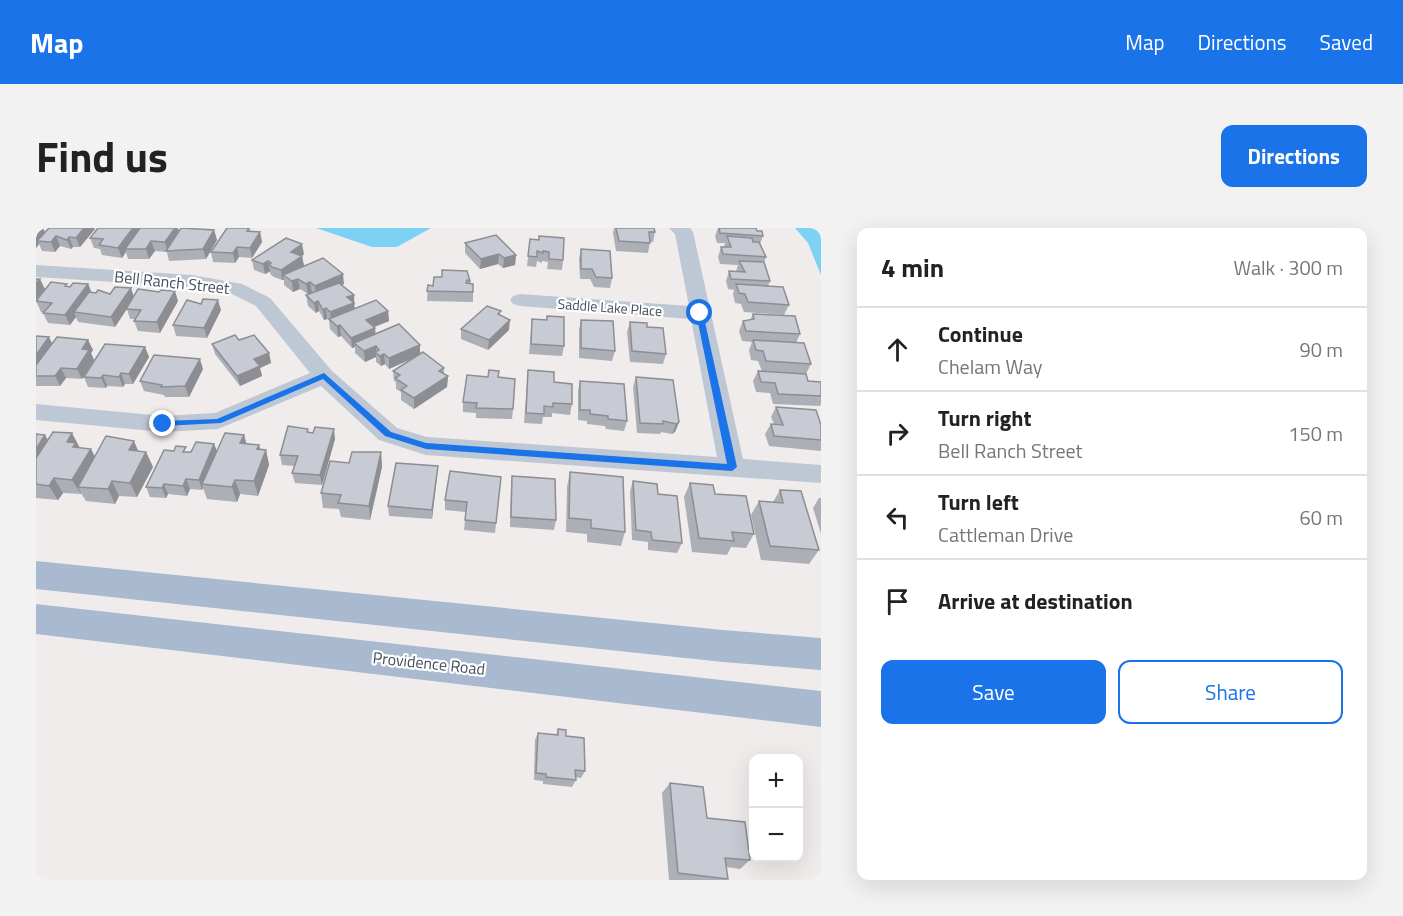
<!DOCTYPE html>
<html lang="en">
<head>
<meta charset="utf-8">
<style>
  body { margin:0; font-family:"Titillium Web",sans-serif; background:#f2f2f2; color:#222 }
  .controls { position:absolute; right:18px; bottom:18px; display:grid; overflow:hidden; border-radius:12px; box-shadow:0 6px 24px #0002 }
  .controls button { width:54px; height:54px; display:grid; place-items:center; padding:0; border:0; border-bottom:2px solid #e0e0e0; background:#fff; color:#222; font:30px sans-serif }
  .stop { position:absolute; width:18px; height:18px; margin:-14px; border:4px solid #1a73e8; border-radius:50%; background:#fff }
  .stop.end { background:#1a73e8; border-color:#fff; box-shadow:0 2px 6px #0008 }
  .list { margin:0; padding:0; list-style:none }
  h2 { display:flex; justify-content:space-between; align-items:center; height:78px; margin:0; padding:0 24px; font-size:26px }
  h2 small { font-size:20px; font-weight:400; color:#767676 }
  .list li { display:grid; grid-template-columns:39px 1fr auto; gap:18px; align-items:center; box-sizing:border-box; height:84px; padding:0 24px; border-top:2px solid #e0e0e0 }
  .list b { display:block; font-size:22px; white-space:nowrap }
  .list p { margin:0; font-size:20px; white-space:nowrap; color:#767676 }
  .list em { font-size:20px; font-style:normal; color:#767676 }
  .actions { display:flex; gap:12px; padding:18px 24px }
  .actions a { flex:1; padding:14px 0; border:2px solid #1a73e8; border-radius:12px; text-align:center; font-size:21px; color:#1a73e8 }
  .actions .main { background:#1a73e8; color:#fff }
  .icon { flex:none; width:33px; height:33px; fill:none; stroke:currentColor; stroke-width:2; stroke-linecap:round; stroke-linejoin:round }
  .map { position:relative; flex:none; width:785px; height:652px; overflow:hidden; border-radius:12px }
  header { display:flex; align-items:center; gap:36px; box-sizing:border-box; height:84px; padding:0 30px; background:#1a73e8; color:#fff }
  header strong { font-size:28px }
  nav { display:flex; gap:33px; margin-inline-start:auto; font-size:21px }
  .intro { display:flex; align-items:center; justify-content:space-between; box-sizing:border-box; height:144px; padding:0 36px }
  h1 { margin:0; font-size:42px }
  .button { padding:15px 27px; border-radius:12px; background:#1a73e8; color:#fff; font-size:21px; font-weight:700 }
  main { display:flex; gap:36px; padding:0 36px }
  aside { flex:1; background:#fff; border-radius:12px; box-shadow:0 6px 24px #0002 }
  .map>svg:first-child { display:block }
</style>
</head>
<body>
<header>
<strong>Map</strong>
<nav><a>Map</a><a>Directions</a><a>Saved</a></nav>
</header>
<div class="intro"><h1>Find us</h1><a class="button">Directions</a></div>
<main>
<div class="map">
<svg width="785" height="652" viewBox="0 0 785 652">
  <rect width="100%" height="100%" fill="#f0ecec"/>
  <g fill="#7dd2f4">
    <path d="M280,0H395L361,19H336Z"/>
    <path d="M759,0H785V47L772,15Z"/>
  </g>
  <g fill="none" stroke-linecap="round" stroke-linejoin="round">
    <path fill="#bec7d4" fill-rule="evenodd" d="M633,0H654L657,4L707,231L785,237V255L390,227L343,212L285,158L182,201L127,204L0,192V176L127,188L179,185L274,145L220,78L194,65L156,59L0,49V37L156,47L206,56L234,70L296,143L361,200L391,209L681,229L655,91L484,78L477,76L474,72L477,68L484,66L653,78L639,6Z"/>
    <g fill="#a9b9cf" fill-rule="evenodd">
      <path d="M0,333L687,402L785,410V442L687,434L0,361Z"/>
      <path d="M0,376L785,463V499L0,406Z"/>
    </g>
  </g>
  <g fill="#acafb5">
    <path d="M0,0H7L9,4L59,1L44,19H37L35,21L24,18L19,24L6,23L3,16L0,20Z"/>
    <path d="M191,0H214V3L224,4L226,14L216,30L203,29L199,35L177,34L175,24Z"/>
    <path d="M578,0L619,4L617,14H614L612,25L580,23L577,5Z"/>
    <path d="M682,0H720L721,3L727,8L724,16L730,29L728,35L734,53L732,58L753,77L748,87L708,84L705,76L699,75L697,66L698,62L692,61L690,53L693,43H700L702,37L684,36L682,29L685,19H688L689,15H681L679,8Z"/>
    <path d="M178,2L181,12L170,31L133,33L131,24L119,23L113,31H92L90,24L86,30L66,27L64,21L58,20L54,10L143,3Z"/>
    <path d="M494,11L527,32L526,42L511,41L512,34L506,33V35L501,33L500,39L491,38Z"/>
    <path d="M429,15L480,27L479,37L467,40L462,36L444,41L429,25Z"/>
    <path d="M545,21L576,50L574,60L558,59L554,51H544L543,31Z"/>
    <path d="M268,26L265,28H266L268,38L308,56L306,57L318,67V81L352,83L353,93L338,99L339,106L384,126L408,140V146L412,148L411,159L378,181L365,172V164L360,161V154L358,153L357,143L379,129L353,141L349,136L345,138L340,134V129L329,134L319,125V119L316,120L305,108L302,109L294,101L293,92L291,91L288,92L283,83L280,85L272,78L270,67L276,65L272,66L264,61L257,64L248,57V52H246L238,49L235,47L234,44L229,46L218,42L216,32Z"/>
    <path d="M398,49L434,53V56H437V74L391,73L392,57L397,58Z"/>
    <path d="M52,56L56,65L74,66L95,60L98,69L142,73L124,105L102,103L98,93L99,91H94L91,81L79,99L42,94L40,89L34,97L12,95L7,85L8,84H5L0,73L32,59Z"/>
    <path d="M185,82L171,110L140,108L137,97Z"/>
    <path d="M717,86L764,106L760,115L775,136L770,146L772,153L785,155V176L784,178L737,176L734,165L720,164L717,153L722,143H726L722,133L715,132L713,122L716,114L706,113L703,103L707,93L714,92Z"/>
    <path d="M465,88L473,102L452,122L425,111V101Z"/>
    <path d="M496,91L511,92L528,118L526,128L493,126Z"/>
    <path d="M545,92L579,123L576,133L543,130V102Z"/>
    <path d="M594,94L611,99L630,126L627,136L594,134L591,104Z"/>
    <path d="M0,108L13,109L16,115L52,112L57,122L55,125L58,132L46,151L30,150L24,158H0Z"/>
    <path d="M203,112L233,125L235,135L224,140L226,148L204,158L179,126L176,116Z"/>
    <path d="M109,119L113,129L97,156H89L87,159L71,158L70,160L52,159L48,149Z"/>
    <path d="M167,141L153,169H129L128,167L108,163L104,153Z"/>
    <path d="M492,142L518,154L536,176L534,187L516,185V189H507L506,196L488,195Z"/>
    <path d="M462,149L477,181L476,191L440,190V185L427,184V174Z"/>
    <path d="M600,149L643,194L639,204L636,206L625,204L624,206L601,205L597,159Z"/>
    <path d="M544,153L591,193L588,203L570,201L569,198L551,196V193L542,192V163Z"/>
    <path d="M740,179L785,197V223L733,218L729,206L735,196H738L735,189Z"/>
    <path d="M272,204L299,211L286,257L259,255L256,245L259,238L246,237L244,227Z"/>
    <path d="M0,206L12,212L44,220L55,221L59,229L103,223L110,224L117,239L101,269L83,268L79,276L50,273L45,265V266L27,265L22,272L0,270Z"/>
    <path d="M208,207L210,216L225,222H230L233,237L222,268L204,266L201,274L171,271L167,260L166,262L154,261L151,268L132,266L130,270L114,269L110,259L155,224L178,216L181,223Z"/>
    <path d="M345,224L346,239L334,292L305,289L303,281L287,280L285,265L313,235Z"/>
    <path d="M534,244L589,304L585,318L551,314V306L530,304L531,259Z"/>
    <path d="M401,248L396,291L353,288L352,278Z"/>
    <path d="M476,248L520,292L518,302L474,299L475,258Z"/>
    <path d="M465,249L459,305L428,302L430,284L409,282V272Z"/>
    <path d="M597,253L622,266L646,315L641,325L612,322V314L596,312L594,263Z"/>
    <path d="M654,255L679,266L718,306L710,320L695,319L691,327L656,324L648,269Z"/>
    <path d="M744,262L783,322L773,336L725,332L715,287L723,273L737,274Z"/>
    <path d="M783,270H785V306L777,280Z"/>
    <path d="M522,501L530,508L549,543L545,550L539,549L540,552L536,559L507,556V553L498,552L499,512L502,505L520,507Z"/>
    <path d="M634,555L671,590L714,632L704,641L690,639L692,651L690,652H633L626,565Z"/>
  </g>
  <g fill="#8c8e94">
    <path d="M4,0H7L10,7L1,13L3,16L0,20V5Z"/>
    <path d="M48,0H58L59,1L44,19L40,10Z"/>
    <path d="M97,0H105L89,21L90,24L86,30L82,20Z"/>
    <path d="M139,0H142L144,6L131,22L129,14Z"/>
    <path d="M178,2L181,12L170,31L167,21Z"/>
    <path d="M224,4L226,14L216,30L214,20Z"/>
    <path d="M20,8L24,18L19,24L15,14Z"/>
    <path d="M33,9L37,19L35,21L31,12Z"/>
    <path d="M115,13L119,23L113,31L110,21Z"/>
    <path d="M266,16L268,26L256,34L255,24Z"/>
    <path d="M201,19L203,29L199,35L197,25Z"/>
    <path d="M463,26L462,36L444,41L445,31Z"/>
    <path d="M480,27L479,37L467,40L468,30Z"/>
    <path d="M266,28L268,38L247,47L248,52H246L245,42Z"/>
    <path d="M232,33L234,43L229,46L227,36Z"/>
    <path d="M307,46L308,56L280,68L279,58Z"/>
    <path d="M4,51L9,61L0,72V56Z"/>
    <path d="M262,51L264,61L257,64L256,53Z"/>
    <path d="M274,54L276,65L272,66L270,56Z"/>
    <path d="M52,56L56,66L38,84L40,89L34,97L29,87Z"/>
    <path d="M95,60L98,70L79,99L75,89Z"/>
    <path d="M139,63L142,73L124,105L121,94Z"/>
    <path d="M318,67L319,85L295,94L294,84L311,69Z"/>
    <path d="M182,72L185,82L171,110L168,100Z"/>
    <path d="M282,73L283,83L280,85L278,75Z"/>
    <path d="M290,80L291,91L288,92L287,82Z"/>
    <path d="M352,83L353,93L331,102L330,92Z"/>
    <path d="M474,92L473,102L452,122L453,112Z"/>
    <path d="M304,97L305,108L302,109L301,98Z"/>
    <path d="M339,100L340,110L318,115L319,119L316,120L315,110Z"/>
    <path d="M13,109L18,120L0,145V127Z"/>
    <path d="M52,112L57,122L55,125L58,132L46,151L41,141L46,121Z"/>
    <path d="M384,117V127L353,141V130Z"/>
    <path d="M340,118V129L329,134L328,123Z"/>
    <path d="M109,119L113,129L97,156L93,146Z"/>
    <path d="M233,125L235,135L224,140L226,148L204,158L201,148L218,131Z"/>
    <path d="M348,126L349,136L345,138L344,128Z"/>
    <path d="M164,131L167,141L153,169L149,158Z"/>
    <path d="M25,140L30,150L24,158L19,148Z"/>
    <path d="M85,145L89,156L87,159L83,149Z"/>
    <path d="M67,147L71,158L70,160L65,150Z"/>
    <path d="M412,148L411,159L378,181V170Z"/>
    <path d="M643,194L639,204L636,206L640,196Z"/>
    <path d="M298,201L299,211L286,257L284,247Z"/>
    <path d="M36,205L44,220L40,225L31,214Z"/>
    <path d="M9,207L15,217L0,241V221Z"/>
    <path d="M208,207L212,221L204,215Z"/>
    <path d="M98,213L104,227L93,222Z"/>
    <path d="M178,216L182,226L166,256L167,260L166,262L163,252Z"/>
    <path d="M223,217L227,230L230,222L233,237L222,268L218,253L221,221Z"/>
    <path d="M55,221L62,235L42,259L45,265V266L36,252Z"/>
    <path d="M110,224L117,239L101,269L94,255Z"/>
    <path d="M345,224L346,239L334,292L333,278Z"/>
    <path d="M402,238L401,248L396,291V282Z"/>
    <path d="M18,250L27,265L22,272L13,258Z"/>
    <path d="M150,251L154,261L151,268L147,258Z"/>
    <path d="M199,252L204,266L201,274L196,259Z"/>
    <path d="M76,253L83,268L79,276L72,261Z"/>
    <path d="M128,256L132,266L130,270L126,260Z"/>
  </g>
  <g fill="#c8cbd3" stroke="#8c8e94" stroke-width="1.5">
    <path d="M13,0H48L40,10L33,9L31,12L20,8L15,14L1,13Z"/>
    <path d="M62,0H97L82,20L63,17L67,11L54,10Z"/>
    <path d="M104,0H139L129,14L115,13L110,21H89Z"/>
    <path d="M145,0L178,2L167,21L130,23Z"/>
    <path d="M191,0H213L211,3L224,4L214,20L201,19L197,25L175,24Z"/>
    <path d="M580,0H618L619,4H613L614,15L583,13Z"/>
    <path d="M683,0H720L721,3H726L727,8L684,5Z"/>
    <path d="M460,7L480,27L468,30L463,26L445,31L429,15Z"/>
    <path d="M503,8L528,10L527,32L513,31V24L507,23V25L501,23V29L492,28L494,11L503,12Z"/>
    <path d="M691,8L716,10L717,14H723L730,29L687,26L685,19H695Z"/>
    <path d="M250,10L266,16L255,24L266,28L245,42L236,39L233,36L235,35L232,33L227,36L216,32Z"/>
    <path d="M545,21L574,23L576,50L560,49L556,41H545Z"/>
    <path d="M287,30L307,46L279,58L274,54L270,56L262,51L256,53L247,47Z"/>
    <path d="M703,33L728,34L734,53L695,51L693,43L709,44Z"/>
    <path d="M406,42L431,43L434,53L431,52L430,55L437,56V64L391,63L392,57L397,58L398,49H406Z"/>
    <path d="M0,51H4L0,56Z"/>
    <path d="M15,54L31,56L29,58L34,59L37,55L52,56L29,87L7,85L16,75L0,73Z"/>
    <path d="M303,55L318,67L311,69L318,75L294,84L290,80L287,82L282,73L278,75L270,67Z"/>
    <path d="M700,56L747,59L753,77L712,74L709,66L703,65Z"/>
    <path d="M79,59L95,60L75,89L38,84L53,64L60,65L62,62L74,66Z"/>
    <path d="M102,61L123,64L125,62L139,63L121,94L98,93L105,82L90,81Z"/>
    <path d="M167,71L182,72L168,100L137,97L151,72L165,76Z"/>
    <path d="M340,72L352,83L330,92L339,100L315,110L304,97L301,98L293,91Z"/>
    <path d="M451,78L465,83L462,86L474,92L453,112L425,101Z"/>
    <path d="M717,86L759,88L764,106L710,103L707,93L718,91Z"/>
    <path d="M511,88L528,89V118L495,116L496,91L511,92Z"/>
    <path d="M545,92L577,93L579,123L545,120Z"/>
    <path d="M594,94L611,95V99L627,100L630,126L596,123Z"/>
    <path d="M363,96L384,117L353,130L348,126L344,128L339,124L343,122L340,118L328,123L318,115Z"/>
    <path d="M199,107L203,112L218,107L233,125L218,131L224,138L201,148L176,116Z"/>
    <path d="M0,108L13,109L0,127Z"/>
    <path d="M21,109L52,112L46,121L53,122L41,141L25,140L19,148H0V137Z"/>
    <path d="M717,112L768,115L775,136L730,133L727,123L720,122Z"/>
    <path d="M69,116L109,119L93,146L85,145L83,149L67,147L65,150L48,149Z"/>
    <path d="M387,124L408,140L403,143L412,148L378,170L365,162L371,158L359,150L364,147L357,143Z"/>
    <path d="M118,127L164,131L149,158L125,159L126,157L104,153Z"/>
    <path d="M453,142L463,143L462,149L479,151L477,181L440,180L441,175L427,174L431,147L452,149Z"/>
    <path d="M492,142L518,144V154L536,156V176L517,175V179L508,178V186L490,185Z"/>
    <path d="M722,143L770,146L772,153L785,154V168L742,166L739,155L725,154Z"/>
    <path d="M600,149L637,152L643,194L640,196L627,193V196L604,195Z"/>
    <path d="M544,153L588,156L591,193L572,191V188L554,186V182H544Z"/>
    <path d="M740,179L780,182L785,197V212L738,208L735,196L747,197Z"/>
    <path d="M252,198L272,201L271,204L277,205L279,199L298,201L284,247L256,245L262,228L244,227Z"/>
    <path d="M17,204L36,205L31,214L40,215L37,219L55,221L36,252L18,250L13,258L0,256V230Z"/>
    <path d="M189,205L208,207L204,215L223,217L221,221L230,222L218,253L199,252L196,259L166,256Z"/>
    <path d="M0,206L9,207L0,221Z"/>
    <path d="M70,208L98,213L93,222L110,224L94,255L76,253L72,261L42,259Z"/>
    <path d="M160,214L178,216L163,252L150,251L147,258L128,256L126,260L110,259L128,222L138,223L140,218L150,219L147,224H155Z"/>
    <path d="M316,224H345L333,278L302,275L305,267L285,265L294,233L313,235Z"/>
    <path d="M360,235L402,238L396,282L352,278Z"/>
    <path d="M414,243L465,249L460,295L429,292L431,274L409,272Z"/>
    <path d="M534,244L587,249L589,304L555,300V292L533,290Z"/>
    <path d="M476,248L519,251L520,292L475,289Z"/>
    <path d="M597,253L621,256L622,266L641,268L646,315L616,312L615,304L600,302Z"/>
    <path d="M654,255L677,257L679,266L710,268L718,306L696,304L698,313L663,310Z"/>
    <path d="M744,262L765,263L783,322L734,318L723,273L747,275Z"/>
    <path d="M522,501L530,502V508L548,510L549,543L539,542L540,552L510,549V546L500,545L502,505L522,507Z"/>
    <path d="M634,555L667,559L671,590L709,594L714,632L689,630L692,651L642,645Z"/>
  </g>
  <path fill="#1a73e8" d="M664,83L667,85L701,239L696,243L390,221L349,208L287,151L185,195L127,198L122,196L127,193L181,191L288,145L355,204L390,215L691,236L660,85Z"/>
  <g text-anchor="middle" dominant-baseline="central" stroke-width="4.5" stroke-linejoin="round" paint-order="stroke">
    <g font-size="14" fill="#434e5c" stroke="#fff">
      <text transform="translate(574 79) rotate(4)">Saddle Lake Place</text>
    </g>
    <g font-size="16" fill="#434e5c" stroke="#fff">
      <text transform="translate(136 54) rotate(6)">Bell Ranch Street</text>
      <text transform="translate(393 435) rotate(6)">Providence Road</text>
    </g>
  </g>
</svg>
<div class="controls">
<button>+</button>
<button>−</button>
</div>
<div class="stop" style="left:664px;top:85px"></div>
<div class="stop end" style="left:127px;top:196px"></div>
</div>
<aside>
<h2>4 min<small>Walk · 300 m</small></h2>
<ul class="list">
<li><svg class="icon" aria-label="ahead" viewBox="0 0 24 24"><path d="M12 20V5M6 11l6-6 6 6"/></svg><div><b>Continue</b><p>Chelam Way</p></div><em>90 m</em></li>
<li><svg class="icon" aria-label="right" viewBox="0 0 24 24"><path d="M7 20v-9h11M14 6l5 5-5 5"/></svg><div><b>Turn right</b><p>Bell Ranch Street</p></div><em>150 m</em></li>
<li><svg class="icon" aria-label="left" viewBox="0 0 24 24"><path d="M17 20v-9H6M10 6l-5 5 5 5"/></svg><div><b>Turn left</b><p>Cattleman Drive</p></div><em>60 m</em></li>
<li><svg class="icon" aria-label="arrive" viewBox="0 0 24 24"><path d="M6 21V4h12l-3 4 3 4H6"/></svg><div><b>Arrive at destination</b></div></li>
</ul>
<div class="actions"><a class="main">Save</a><a>Share</a></div>
</aside>
</main>
</body>
</html>
